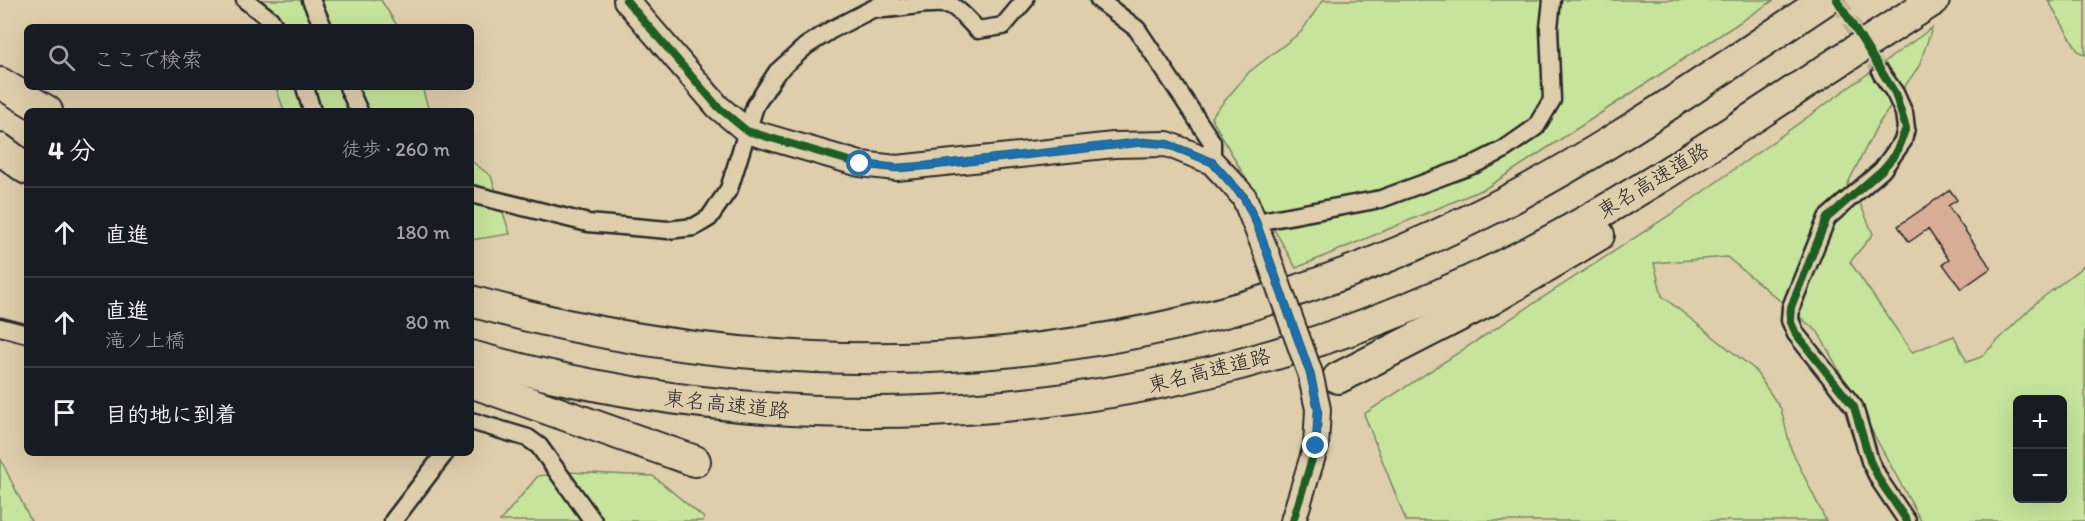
<!DOCTYPE html>
<html lang="ja">
<head>
<meta charset="utf-8">
<style>
  body { margin:0; font-family:Itim,"Klee One",sans-serif; background:#242831; color:#f1f3f6 }
  .controls { position:absolute; right:18px; bottom:18px; display:grid; overflow:hidden; border-radius:9px; box-shadow:0 6px 24px #0002 }
  .controls button { width:54px; height:54px; display:grid; place-items:center; padding:0; border:0; border-bottom:2px solid #363941; background:#171b24; color:#f1f3f6; font:30px sans-serif }
  .stop { position:absolute; width:18px; height:18px; margin:-14px; border:4px solid #1f6fb2; border-radius:50%; background:#fff }
  .stop.end { background:#1f6fb2; border-color:#fff; box-shadow:0 2px 6px #0008 }
  .list { margin:0; padding:0; list-style:none }
  h2 { display:flex; justify-content:space-between; align-items:center; height:78px; margin:0; padding:0 24px; font-size:26px }
  h2 small { font-size:20px; font-weight:400; color:#9ea1a6 }
  .list li { display:grid; grid-template-columns:39px 1fr auto; gap:18px; align-items:center; box-sizing:border-box; height:90px; padding:0 24px; border-top:2px solid #363941 }
  .list b { display:block; font-size:22px; white-space:nowrap }
  .list p { margin:0; font-size:20px; white-space:nowrap; color:#9ea1a6 }
  .list em { font-size:20px; font-style:normal; color:#9ea1a6 }
  .icon { flex:none; width:33px; height:33px; fill:none; stroke:currentColor; stroke-width:2; stroke-linecap:round; stroke-linejoin:round }
  .map { position:relative; flex:none; width:2085px; height:521px; overflow:hidden }
  .search { position:absolute; background:#171b24; box-shadow:0 6px 24px #0002; left:24px; top:24px; width:450px; height:66px; display:flex; align-items:center; gap:15px; box-sizing:border-box; padding:0 21px; border-radius:9px; color:#9ea1a6; font-size:22px }
  .panel { position:absolute; background:#171b24; box-shadow:0 6px 24px #0002; left:24px; top:108px; width:450px; height:348px; border-radius:9px }
  .map>svg:first-child { display:block }
</style>
</head>
<body>
<div class="map">
<svg width="2085" height="521" viewBox="0 0 2085 521">
  <rect width="100%" height="100%" fill="#dfceab"/>
  <filter id="ink" filterUnits="userSpaceOnUse"><feTurbulence type="fractalNoise" baseFrequency=".0167" numOctaves="2"/><feDisplacementMap in="SourceGraphic" scale="12" xChannelSelector="R" yChannelSelector="G"/><feConvolveMatrix kernelMatrix="1 2 1 2 8 2 1 2 1" color-interpolation-filters="sRGB"/></filter>
  <g filter="url(#ink)">
    <g fill="#c6e49b" stroke="#788863" stroke-width="1.5" fill-rule="evenodd">
      <path d="M258,0H381L398,27H257Z"/>
      <path d="M1323,0H1774L1486,188L1296,268L1211,117L1249,72L1301,32Z"/>
      <path d="M2048,0H2085V55L2078,51Z"/>
      <path d="M1932,28L1919,66L1877,126L1847,185L1860,203L1873,234L1850,262L1912,352L1954,336L1967,362L1981,357L2037,302L2085,265V521H1921L1818,332L1727,257L1654,263L1662,296L1754,369L1781,409L1791,449L1826,521H1406L1364,414L1676,211ZM2018,400H2062V498H2018Z"/>
      <path d="M276,87H422L429,111H284Z"/>
      <path d="M471,161L491,176L510,234L471,240Z"/>
      <path d="M0,458L31,521H0Z"/>
      <path d="M567,472L653,476L704,518L703,521H500L538,476Z"/>
    </g>
    <path fill="#d7ae95" stroke="#2b2b2b" stroke-width="1.5" d="M1950,190L1957,200L1948,206L1991,268L1961,289L1943,264L1949,260L1928,229L1909,242L1898,226Z"/>
    <g fill="none" stroke-linecap="round" stroke-linejoin="round">
      <path stroke="#bbad91" stroke-width="16" stroke-dasharray="16 8" stroke-linecap="butt" d="M1837,0L1881,73"/>
      <defs>
        <g id="street">
          <path d="M245,0L270,19L275,27"/>
          <path d="M311,0L323,27"/>
          <path d="M1099,0L1137,29L1212,142V162"/>
          <path d="M876,9C899,10 931,0 950,5C960,9 970,23 978,30L1003,26L1025,0"/>
          <path d="M1881,73L1895,93L1904,113L1906,128L1903,141L1882,170L1827,218L1791,307L1790,320L1796,334L1854,407L1870,461L1880,481L1907,521"/>
          <path d="M305,87L312,111"/>
          <path d="M348,87L359,111"/>
          <path d="M471,194L588,223L668,230L694,227L709,218L729,189L755,106L777,72L806,46L831,30L890,0"/>
          <path d="M1256,222L1381,199L1473,165L1503,150L1536,127L1552,100L1549,28L1552,0"/>
          <path d="M0,327L27,334"/>
          <path d="M471,421L528,438L539,446L593,521"/>
          <path d="M393,521L445,453"/>
        </g>
        <g id="secondary">
          <path d="M626,0L718,107L747,131L860,164L897,168L1114,145L1167,144L1212,162L1230,181L1244,197L1267,254"/>
          <path d="M1293,521L1316,446"/>
        </g>
        <g id="highway">
          <path d="M0,83L47,111"/>
          <path d="M0,149L27,169"/>
          <path d="M471,301C807,396 1151,375 1467,221C1594,160 1708,78 1825,0"/>
          <path d="M471,356C812,452 1171,425 1491,271C1647,196 1787,92 1934,0"/>
          <path d="M1338,378L1492,299L1599,235"/>
          <path d="M471,382L695,461"/>
        </g>
      </defs>
      <use href="#street" stroke="#2b2b2b" stroke-width="21"/>
      <use href="#secondary" stroke="#2b2b2b" stroke-width="28"/>
      <use href="#highway" stroke="#2b2b2b" stroke-width="34"/>
      <use href="#street" stroke="#dfceab" stroke-width="16"/>
      <use href="#secondary" stroke="#dfceab" stroke-width="24"/>
      <use href="#highway" stroke="#dfceab" stroke-width="30"/>
      <defs>
        <path id="secondary-bridge" d="M1267,254L1310,373L1318,409L1316,446"/>
      </defs>
      <use href="#secondary-bridge" stroke="#2b2b2b" stroke-width="28" stroke-linecap="butt"/>
      <use href="#secondary-bridge" stroke="#dfceab" stroke-width="24"/>
      <defs>
        <g id="cycleway">
          <path d="M626,0L718,107L747,131L860,164L897,168L925,166L1143,142L1167,144L1212,162L1244,197L1256,222L1310,373L1318,409L1316,446L1293,521"/>
          <path d="M1837,0L1895,93L1906,128L1895,155L1882,170L1827,218L1791,307L1790,320L1796,334L1854,407L1870,461L1880,481L1907,521"/>
        </g>
      </defs>
      <use href="#cycleway" stroke="#dfceab" stroke-width="11"/>
      <use href="#cycleway" stroke="#1b5e20" stroke-width="8"/>
    </g>
  </g>
  <g fill="none" stroke-linecap="round" stroke-linejoin="round" filter="url(#ink)">
    <path stroke="#1f6fb2" stroke-width="8" d="M860,164L897,168L925,166L1143,142L1167,144L1212,162L1244,198L1256,222L1310,373L1318,409L1316,446"/>
  </g>
  <g text-anchor="middle" dominant-baseline="central" stroke-width="4.5" stroke-linejoin="round" paint-order="stroke">
    <g font-size="21" fill="#2b2b2b" stroke="#dfceab">
      <text transform="translate(1653 180) rotate(-31)">東名高速道路</text>
      <text transform="translate(1209 370) rotate(-14)">東名高速道路</text>
      <text transform="translate(727 404) rotate(6)">東名高速道路</text>
    </g>
  </g>
</svg>
<div class="controls">
<button>+</button>
<button>−</button>
</div>
<div class="stop" style="left:860px;top:164px"></div>
<div class="stop end" style="left:1316px;top:446px"></div>
<div class="search"><svg class="icon" aria-label="search" viewBox="0 0 24 24"><circle cx="10" cy="10" r="6"/><path d="M15 15l6 6"/></svg>ここで検索</div>
<section class="panel">
<h2>4 分<small>徒歩 · 260 m</small></h2>
<ul class="list">
<li><svg class="icon" aria-label="ahead" viewBox="0 0 24 24"><path d="M12 20V5M6 11l6-6 6 6"/></svg><div><b>直進</b></div><em>180 m</em></li>
<li><svg class="icon" aria-label="ahead" viewBox="0 0 24 24"><path d="M12 20V5M6 11l6-6 6 6"/></svg><div><b>直進</b><p>滝ノ上橋</p></div><em>80 m</em></li>
<li><svg class="icon" aria-label="arrive" viewBox="0 0 24 24"><path d="M6 21V4h12l-3 4 3 4H6"/></svg><div><b>目的地に到着</b></div></li>
</ul>
</section>
</div>
</body>
</html>
